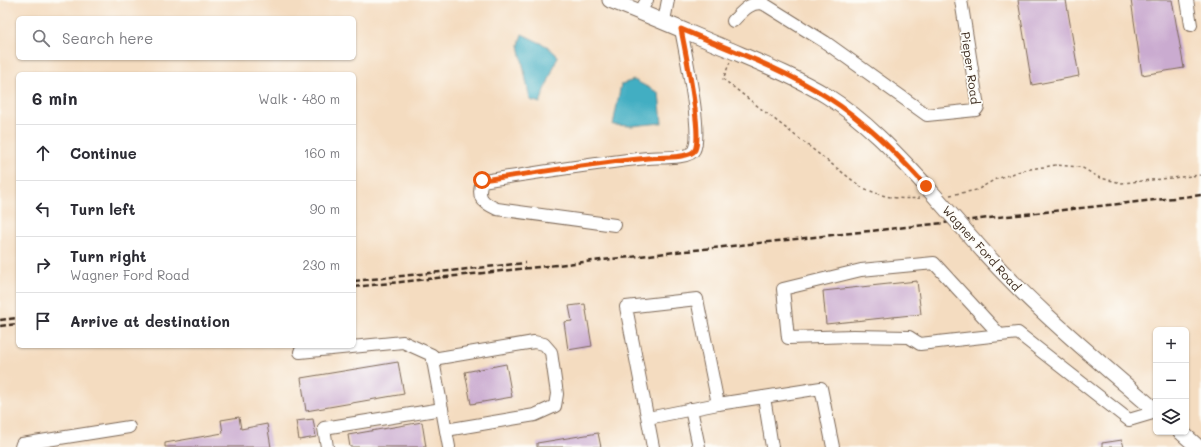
<!DOCTYPE html>
<html lang="en">
<head>
<meta charset="utf-8">
<style>
  body { margin:0; font-family:Mali,sans-serif; background:#f7f7f7; color:#2b2b33 }
  .controls { position:absolute; right:12px; bottom:12px; display:grid; overflow:hidden; border-radius:6px; box-shadow:0 1px 3px #0004 }
  .controls button { width:36px; height:36px; display:grid; place-items:center; padding:0; border:0; border-bottom:1px solid #e1e1e2; background:#fff; color:#2b2b33; font:20px sans-serif }
  .stop { position:absolute; width:12px; height:12px; margin:-9px; border:3px solid #ea580c; border-radius:50%; background:#fff }
  .stop.end { background:#ea580c; border-color:#fff; box-shadow:0 1px 4px #0008 }
  .list { margin:0; padding:0; list-style:none }
  h2 { display:flex; justify-content:space-between; align-items:center; height:52px; margin:0; padding:0 16px; font-size:17px }
  h2 small { font-size:13px; font-weight:400; color:#7c7c81 }
  .list li { display:grid; grid-template-columns:26px 1fr auto; gap:12px; align-items:center; box-sizing:border-box; height:56px; padding:0 16px; border-top:1px solid #e1e1e2 }
  .list b { display:block; font-size:15px; white-space:nowrap }
  .list p { margin:0; font-size:13px; white-space:nowrap; color:#7c7c81 }
  .list em { font-size:13px; font-style:normal; color:#7c7c81 }
  .icon { flex:none; width:22px; height:22px; fill:none; stroke:currentColor; stroke-width:2; stroke-linecap:round; stroke-linejoin:round }
  .map { position:relative; flex:none; width:1201px; height:447px; overflow:hidden }
  .search { position:absolute; background:#fff; box-shadow:0 1px 3px #0004; left:16px; top:16px; width:340px; height:44px; display:flex; align-items:center; gap:10px; box-sizing:border-box; padding:0 14px; border-radius:6px; color:#7c7c81; font-size:15px }
  .panel { position:absolute; background:#fff; box-shadow:0 1px 3px #0004; left:16px; top:72px; width:340px; height:276px; border-radius:6px }
  .map>svg:first-child { display:block }
</style>
</head>
<body>
<div class="map">
<svg width="1201" height="447" viewBox="0 0 1201 447">
  <rect width="100%" height="100%" fill="#fdfcf7"/>
  <filter id="ink" filterUnits="userSpaceOnUse"><feTurbulence type="fractalNoise" baseFrequency=".025" numOctaves="2"/><feDisplacementMap in="SourceGraphic" scale="8" xChannelSelector="R" yChannelSelector="G"/><feConvolveMatrix kernelMatrix="1 2 1 2 8 2 1 2 1" color-interpolation-filters="sRGB"/></filter>
  <filter id="wash" filterUnits="userSpaceOnUse"><feTurbulence type="fractalNoise" baseFrequency=".012" numOctaves="4" result="noise"/><feDisplacementMap in="SourceGraphic" scale="16" xChannelSelector="R" yChannelSelector="G"/><feGaussianBlur stdDeviation="0.9" result="paint"/><feColorMatrix in="noise" values="0 0 0 0 0 0 0 0 0 0 0 0 0 0 0 0 0 1.4 0 .05"/><feComposite in="paint" operator="in"/></filter>
  <g filter="url(#wash)">
    <rect width="100%" height="100%" fill="#f4dcc0"/>
    <g fill="#43aec2" stroke="#3f6c70">
      <path d="M522,34L547,46L558,56L540,103L530,100L519,45Z"/>
      <path d="M634,80L659,93L662,123L631,126L613,125L621,84Z"/>
    </g>
    <g id="blocks">
      <g fill="#caabd0">
        <path d="M1018,0H1066L1079,76L1032,85Z"/>
        <path d="M1131,0H1172L1184,68L1142,75Z"/>
        <path d="M917,281L921,314L826,324L823,291Z"/>
        <path d="M585,304L592,346L568,350L564,322L572,321L569,306Z"/>
        <path d="M398,362L404,394L306,411L301,378Z"/>
        <path d="M506,364L512,397L471,404L465,372Z"/>
        <path d="M239,417L241,429L267,424L271,447H165V443L223,433L221,420Z"/>
        <path d="M313,419L316,437L299,440L296,421Z"/>
        <path d="M422,422L426,447H350L348,435Z"/>
        <path d="M598,433L601,447H537V443Z"/>
        <path d="M1122,440L1124,447H1102V443Z"/>
      </g>
    </g>
  </g>
  <g filter="url(#ink)">
    <use href="#blocks" fill-opacity="0" stroke="#7c6857" stroke-width="1"/>
    <g fill="none" stroke-linecap="round" stroke-linejoin="round">
      <defs>
        <g id="minor">
          <path d="M1187,0L1191,25"/>
          <path d="M640,12L647,0"/>
          <path d="M664,21L668,0"/>
          <path d="M733,21C741,13 751,0 764,4L825,42L927,115L976,110L978,107L961,0"/>
          <path d="M615,225L497,209C481,202 477,197 482,181C537,173 593,163 648,158C658,157 690,159 694,150C703,133 685,52 681,29"/>
          <path d="M1000,335L934,263L861,270L783,289L788,338L853,336L909,337L920,344L1018,333L1129,420L1156,412"/>
          <path d="M300,352L403,342L432,355L449,447"/>
          <path d="M433,359L534,342L544,344L551,352L557,394L555,406L535,415L446,430"/>
          <path d="M718,404L764,397"/>
          <path d="M691,409L699,447"/>
          <path d="M648,418L718,404L697,299L626,307L653,447"/>
          <path d="M21,447L22,444L129,427"/>
          <path d="M327,447L324,428L442,409"/>
          <path d="M772,447L764,397L821,388L833,447"/>
        </g>
        <g id="major">
          <path d="M610,0C648,15 685,31 723,47C758,62 794,76 827,96C865,120 896,153 926,186"/>
          <path d="M976,243C1030,305 1094,357 1156,411"/>
          <path d="M1181,432L1198,447"/>
        </g>
      </defs>
      <use href="#minor" stroke="#7c6857" stroke-width="14"/>
      <use href="#major" stroke="#7c6857" stroke-width="17"/>
      <g stroke="#7c6857" stroke-width="1.5" stroke-dasharray="3 3" stroke-linecap="butt">
        <path d="M730,62L723,79L861,187C884,197 896,200 920,198"/>
        <path d="M950,195L977,190L996,179L1024,170L1056,165L1081,167L1100,178L1122,183L1201,175"/>
      </g>
      <use href="#minor" stroke="#fff" stroke-width="12"/>
      <use href="#major" stroke="#fff" stroke-width="15"/>
      <g stroke="#3b2a1e" stroke-width="2.5" stroke-dasharray="6 3" stroke-linecap="butt">
        <path d="M354,281L525,263"/>
        <path d="M354,287L1201,195"/>
        <path d="M0,320L18,318"/>
        <path d="M0,326L18,324"/>
      </g>
      <defs>
        <path id="major-bridge" d="M926,186L976,243"/>
      </defs>
      <use href="#major-bridge" stroke="#7c6857" stroke-width="17" stroke-linecap="butt"/>
      <use href="#major-bridge" stroke="#fff" stroke-width="15"/>
    </g>
  </g>
  <g fill="none" stroke-linecap="round" stroke-linejoin="round" filter="url(#ink)">
    <path stroke="#ea580c" stroke-width="5" d="M482,180C537,173 593,163 648,158C658,157 690,159 695,150C703,133 685,51 681,29C730,50 782,68 827,97C865,121 896,153 926,186"/>
  </g>
  <g text-anchor="middle" dominant-baseline="central" stroke-width="3.5" stroke-linejoin="round" paint-order="stroke">
    <g font-size="12" fill="#3b2a1e" stroke="#fdfcf7">
      <text transform="translate(971 68) rotate(82)">Pieper Road</text>
      <text transform="translate(982 248) rotate(48)">Wagner Ford Road</text>
    </g>
  </g>
</svg>
<div class="controls">
<button>+</button>
<button>−</button>
<button><svg class="icon" aria-label="layers" viewBox="0 0 24 24"><path d="M12 4l9 5-9 5-9-5zM3 14l9 5 9-5"/></svg></button>
</div>
<div class="stop" style="left:482px;top:180px"></div>
<div class="stop end" style="left:926px;top:186px"></div>
<div class="search"><svg class="icon" aria-label="search" viewBox="0 0 24 24"><circle cx="10" cy="10" r="6"/><path d="M15 15l6 6"/></svg>Search here</div>
<section class="panel">
<h2>6 min<small>Walk · 480 m</small></h2>
<ul class="list">
<li><svg class="icon" aria-label="ahead" viewBox="0 0 24 24"><path d="M12 20V5M6 11l6-6 6 6"/></svg><div><b>Continue</b></div><em>160 m</em></li>
<li><svg class="icon" aria-label="left" viewBox="0 0 24 24"><path d="M17 20v-9H6M10 6l-5 5 5 5"/></svg><div><b>Turn left</b></div><em>90 m</em></li>
<li><svg class="icon" aria-label="right" viewBox="0 0 24 24"><path d="M7 20v-9h11M14 6l5 5-5 5"/></svg><div><b>Turn right</b><p>Wagner Ford Road</p></div><em>230 m</em></li>
<li><svg class="icon" aria-label="arrive" viewBox="0 0 24 24"><path d="M6 21V4h12l-3 4 3 4H6"/></svg><div><b>Arrive at destination</b></div></li>
</ul>
</section>
</div>
</body>
</html>
